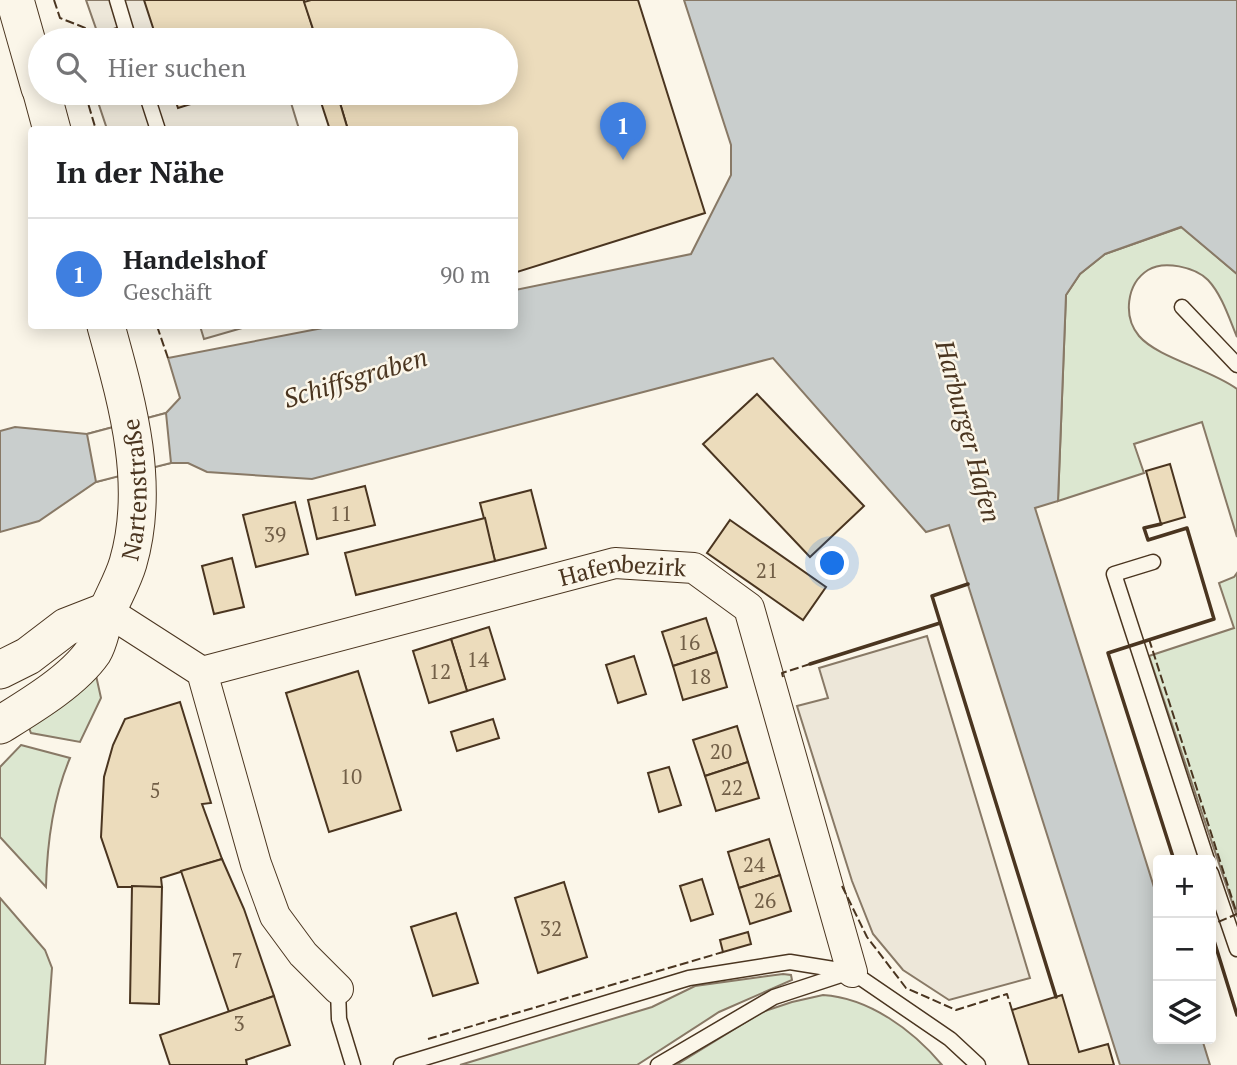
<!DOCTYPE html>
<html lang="de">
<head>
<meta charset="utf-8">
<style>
  body { margin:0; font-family:"PT Serif",serif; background:#f2f2f2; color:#202124 }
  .controls { position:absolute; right:21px; bottom:21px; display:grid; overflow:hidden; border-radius:7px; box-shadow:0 4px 18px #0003 }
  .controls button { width:63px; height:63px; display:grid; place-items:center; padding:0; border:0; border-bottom:2px solid #e0e0e0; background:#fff; color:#202124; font:35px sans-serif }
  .you { position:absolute; left:833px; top:564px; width:24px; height:24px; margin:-18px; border:5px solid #fff; border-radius:50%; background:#1a73e8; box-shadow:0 0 0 10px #1a73e833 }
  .badge { display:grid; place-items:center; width:46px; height:46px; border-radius:50%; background:#0b8043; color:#fff; font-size:23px; font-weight:700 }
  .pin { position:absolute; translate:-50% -58px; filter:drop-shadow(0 2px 4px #0008) }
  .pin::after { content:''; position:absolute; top:37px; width:24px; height:21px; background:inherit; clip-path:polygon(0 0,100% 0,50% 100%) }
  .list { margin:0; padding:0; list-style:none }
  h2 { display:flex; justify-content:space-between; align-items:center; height:91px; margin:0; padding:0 28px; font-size:30px }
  h2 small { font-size:23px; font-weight:400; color:#757577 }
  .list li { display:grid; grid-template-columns:46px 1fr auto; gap:21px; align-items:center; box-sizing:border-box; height:112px; padding:0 28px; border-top:2px solid #e0e0e0 }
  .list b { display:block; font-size:26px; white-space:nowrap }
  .list p { margin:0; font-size:23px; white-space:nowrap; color:#757577 }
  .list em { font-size:23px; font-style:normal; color:#757577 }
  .icon { flex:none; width:38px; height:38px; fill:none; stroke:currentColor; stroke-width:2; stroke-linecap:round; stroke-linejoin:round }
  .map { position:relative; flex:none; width:1237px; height:1065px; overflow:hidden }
  .search { position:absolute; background:#fff; box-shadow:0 4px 18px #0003; left:28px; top:28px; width:490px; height:77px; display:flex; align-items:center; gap:18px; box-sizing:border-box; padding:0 24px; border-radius:38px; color:#757577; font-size:26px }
  .panel { position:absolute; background:#fff; box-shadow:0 4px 18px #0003; left:28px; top:126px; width:490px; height:203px; border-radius:7px }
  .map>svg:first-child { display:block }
</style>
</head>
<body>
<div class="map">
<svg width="1237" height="1065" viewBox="0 0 1237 1065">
  <rect width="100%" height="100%" fill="#fbf6e9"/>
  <g fill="#dce7d0" stroke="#887966" stroke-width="2">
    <path d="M1182,227L1237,274V337C1229,318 1222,295 1208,280C1195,267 1164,260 1148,270C1126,284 1123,317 1139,336C1158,358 1210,369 1237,389V537L1202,422L1134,444L1144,473L1058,501L1066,295L1080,274L1105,254Z"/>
    <path d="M1237,573V917L1149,656L1234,628L1219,583L1234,577Z"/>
    <path d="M95,671L101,698L80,742L31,733L29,728Z"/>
    <path d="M21,745L70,758C53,798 47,844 46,887L0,837V767Z"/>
    <path d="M0,898L45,950L52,968L45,1065H0Z"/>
    <path d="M783,974L791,975L792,980L719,1012L637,1065H460L652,1007L695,986Z"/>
    <path d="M823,995C869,998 913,1030 942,1065H676L762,1012L792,1002Z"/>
  </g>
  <g fill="#ede7d9" stroke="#887966" stroke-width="2">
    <path d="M86,0H261L273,40H100Z"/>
    <path d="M95,93H288L299,129H107Z"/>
    <path d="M200,326H249L204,339Z"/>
    <path d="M927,636L1030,978L949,1000L903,970L873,934L852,881L797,706L828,698L819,668Z"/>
  </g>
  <path fill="#c9cecd" stroke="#887966" stroke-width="2" d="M684,0H1237V274L1181,227L1105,254L1080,274L1066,295L1058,501L1035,508L1158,900V1039H1202L1210,1065H1120L949,525L926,532L773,358L312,479L207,472L188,463H171L136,471L96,482L39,521L0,532V431L15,427L87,434L166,413L180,398L168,358L333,326H514L515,290L691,254L731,175V145Z"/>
  <path fill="#fbf6e9" stroke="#887966" stroke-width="2" d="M166,413L171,463L96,482L87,434Z"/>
  <g fill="#ecdcbc" stroke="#4a3520" stroke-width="2">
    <path d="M144,0H304L314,32L318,30L321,40H157Z"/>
    <path d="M311,0H638L705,213L514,273V130H348L337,93H506V40H321L318,30L314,32L304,2Z"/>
    <path d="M173,93H226L178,108Z"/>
    <path d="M318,93H337L348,130H330Z"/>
    <path d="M757,394L864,506L810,557L703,444Z"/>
    <path d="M1170,464L1185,517L1161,524L1146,471Z"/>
    <path d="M365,486L375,525L317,539L308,500Z"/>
    <path d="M531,490L546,548L495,561L480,503Z"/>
    <path d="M295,502L308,554L256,567L243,515Z"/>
    <path d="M485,518L495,561L356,595L345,553Z"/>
    <path d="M730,520L826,587L803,620L707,553Z"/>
    <path d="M232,558L244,607L214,614L202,566Z"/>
    <path d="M706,618L717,652L673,666L662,632Z"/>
    <path d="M489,627L505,679L467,691L451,639Z"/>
    <path d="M451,639L467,691L429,703L413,651Z"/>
    <path d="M717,652L727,687L683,700L673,666Z"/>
    <path d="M634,656L646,694L618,703L606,665Z"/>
    <path d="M358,671L401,810L329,832L286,693Z"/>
    <path d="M180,702L211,803L202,804L222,859L161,878L162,887H118L101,837L104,777L113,745L125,719Z"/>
    <path d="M493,719L499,738L457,751L451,732Z"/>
    <path d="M737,726L748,762L705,776L693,740Z"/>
    <path d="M748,762L759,798L716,811L705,776Z"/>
    <path d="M669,767L681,805L659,812L648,773Z"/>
    <path d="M769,839L780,875L739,888L728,852Z"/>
    <path d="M222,859L244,909L274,996L229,1012L181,871Z"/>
    <path d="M780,875L791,911L750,924L739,888Z"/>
    <path d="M702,879L713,914L691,921L680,886Z"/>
    <path d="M564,882L587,957L538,973L515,898Z"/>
    <path d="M132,886L162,887L159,1004L130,1003Z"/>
    <path d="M456,913L478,983L433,996L411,927Z"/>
    <path d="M748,932L751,944L723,952L720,940Z"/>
    <path d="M1062,995L1079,1052L1108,1044L1114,1065H1029L1012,1010Z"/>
    <path d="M274,996L290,1045L246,1060L247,1065H170L160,1035Z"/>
  </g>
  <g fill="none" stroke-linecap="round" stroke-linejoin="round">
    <defs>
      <g id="service">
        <path d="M117,0L129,40"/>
        <path d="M102,40L127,33"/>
        <path d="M146,93L158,130"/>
        <path d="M1182,307L1237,365"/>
        <path d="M1153,562L1114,574L1207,860"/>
        <path d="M1211,873L1237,949"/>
        <path d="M338,989L339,1019L353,1065"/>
        <path d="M401,1065L689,978L790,962L852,972L950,1039L978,1065"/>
        <path d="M658,1065L774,997L847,973"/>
      </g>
      <g id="minor">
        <path d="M107,611L202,672L256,864L275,916L303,954L338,989"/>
        <path id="s1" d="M202,672L615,563L694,568L749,608L852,972"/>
      </g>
      <g id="tertiary">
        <path d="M15,0L40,88"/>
        <path d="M42,93L52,130"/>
        <path d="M0,670L28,656L66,627L107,611"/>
        <path id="s2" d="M0,725C29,707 73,681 93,652C100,641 101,625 107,612C114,595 123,580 128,563C151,484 127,402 106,326"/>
      </g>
    </defs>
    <use href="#service" stroke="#4a3520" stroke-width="17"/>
    <use href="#minor" stroke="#4a3520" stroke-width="32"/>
    <use href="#tertiary" stroke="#4a3520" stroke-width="39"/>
    <use href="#service" stroke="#fbf6e9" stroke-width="14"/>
    <use href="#minor" stroke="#fbf6e9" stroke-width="30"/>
    <use href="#tertiary" stroke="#fbf6e9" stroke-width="37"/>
    <g stroke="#4a3520" stroke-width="2" stroke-dasharray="9 3.5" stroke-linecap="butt">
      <path d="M54,0L60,18L88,29L92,40"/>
      <path d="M85,93L96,130"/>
      <path d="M157,326L168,358"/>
      <path d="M1149,639L1237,914L1211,925"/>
      <path d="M783,677L782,673L810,664"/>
      <path d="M842,886L867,937L906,988L956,1010L1007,994L1012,1010"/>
      <path d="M428,1039L723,952"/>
    </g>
    <g stroke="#4a3520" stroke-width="3.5">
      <path d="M1161,524L1144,528L1148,540L1187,528L1214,619L1108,653L1174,860"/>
      <path d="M968,584L932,596L1056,997"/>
      <path d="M810,664L940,623"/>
      <path d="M1211,931L1237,1015"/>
    </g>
  </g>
  <g text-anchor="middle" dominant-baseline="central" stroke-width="5" stroke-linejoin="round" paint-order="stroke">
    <g font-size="21" fill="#725f47">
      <text x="341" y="513">11</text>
      <text x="275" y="534">39</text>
      <text x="767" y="570">21</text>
      <text x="689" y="642">16</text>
      <text x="478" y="659">14</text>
      <text x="440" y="671">12</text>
      <text x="700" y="676">18</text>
      <text x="721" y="751">20</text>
      <text x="351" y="776">10</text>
      <text x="732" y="787">22</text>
      <text x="155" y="790">5</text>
      <text x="754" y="864">24</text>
      <text x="765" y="900">26</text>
      <text x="551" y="928">32</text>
      <text x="237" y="960">7</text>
      <text x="239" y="1023">3</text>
    </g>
    <g font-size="24" fill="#4a3520" stroke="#fbf6e9">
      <text stroke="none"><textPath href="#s2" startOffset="289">Nartenstraße</textPath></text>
      <text stroke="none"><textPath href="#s1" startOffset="434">Hafenbezirk</textPath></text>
    </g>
    <g font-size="26" font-style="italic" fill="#4a3520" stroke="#fbf6e9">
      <text transform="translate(355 377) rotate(-17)">Schiffsgraben</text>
      <text transform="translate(969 431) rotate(75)">Harburger Hafen</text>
    </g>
  </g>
</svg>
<div class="controls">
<button>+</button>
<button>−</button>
<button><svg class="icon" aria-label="layers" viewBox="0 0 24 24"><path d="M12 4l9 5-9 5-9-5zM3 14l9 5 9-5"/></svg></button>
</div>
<div class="you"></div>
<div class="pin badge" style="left:623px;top:160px;background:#3f7fe0">1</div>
<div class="search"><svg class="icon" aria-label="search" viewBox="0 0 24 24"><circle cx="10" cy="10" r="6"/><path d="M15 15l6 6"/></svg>Hier suchen</div>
<section class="panel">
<h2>In der Nähe<small></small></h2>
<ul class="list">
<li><span class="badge" style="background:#3f7fe0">1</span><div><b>Handelshof</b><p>Geschäft</p></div><em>90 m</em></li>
</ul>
</section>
</div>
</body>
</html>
